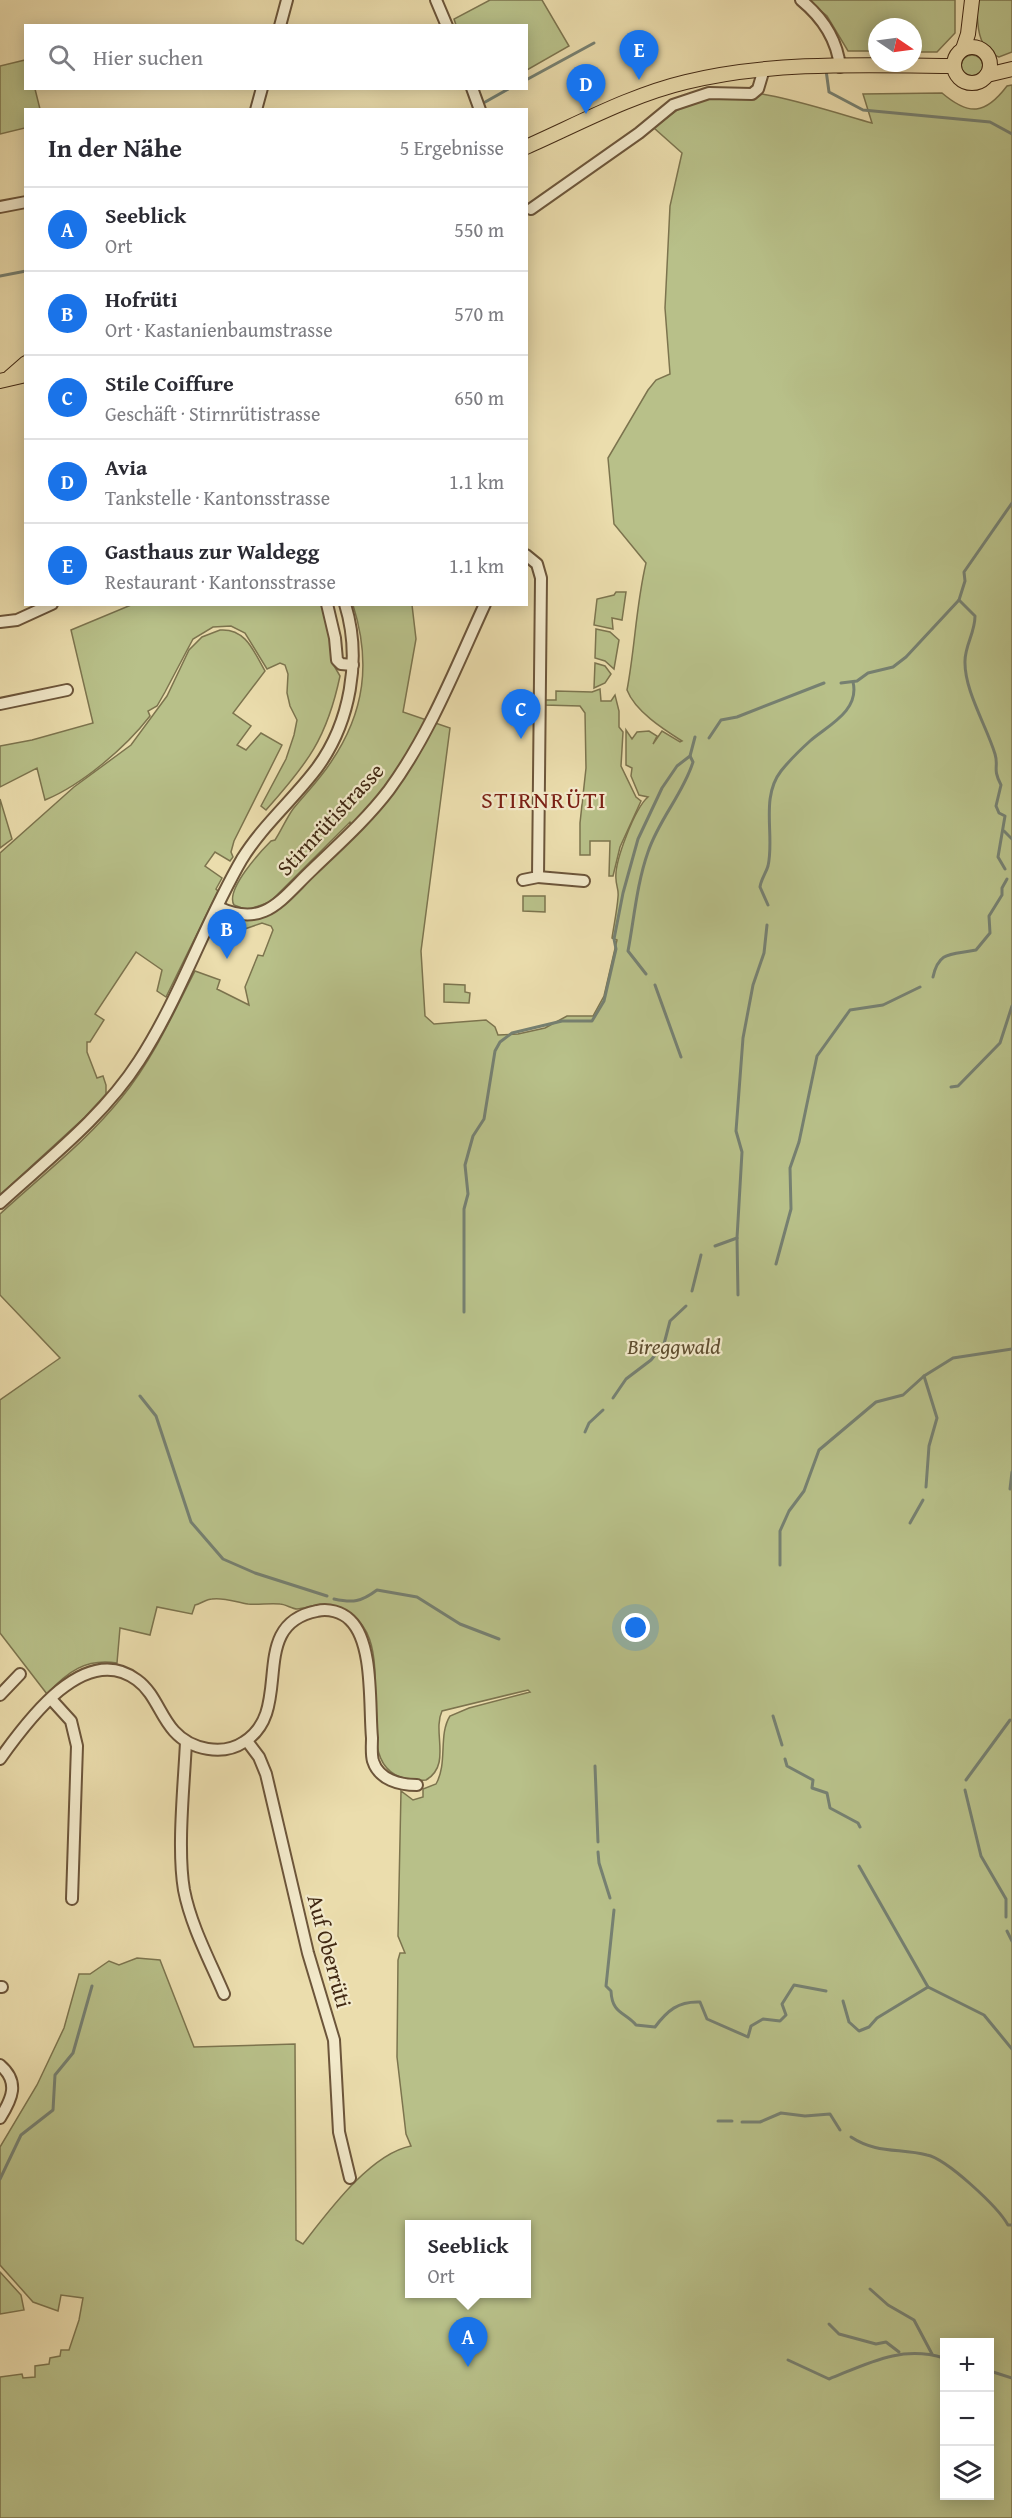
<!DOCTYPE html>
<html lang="de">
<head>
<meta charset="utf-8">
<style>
  body { margin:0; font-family:"Gentium Book Plus",serif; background:#f7f7f7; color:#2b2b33 }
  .controls { position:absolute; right:18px; bottom:18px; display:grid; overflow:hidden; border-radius:0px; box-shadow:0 3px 15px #0003 }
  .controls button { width:54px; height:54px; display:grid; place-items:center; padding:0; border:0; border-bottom:2px solid #e1e1e2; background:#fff; color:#2b2b33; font:30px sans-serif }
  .compass { position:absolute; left:868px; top:18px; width:54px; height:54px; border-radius:50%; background:#fff; box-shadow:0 3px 15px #0003; rotate:103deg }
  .you { position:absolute; left:636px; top:1628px; width:21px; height:21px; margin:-15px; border:4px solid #fff; border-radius:50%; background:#1a73e8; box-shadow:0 0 0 9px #1a73e833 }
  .badge { display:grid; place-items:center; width:39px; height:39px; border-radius:50%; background:#1a73e8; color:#fff; font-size:20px; font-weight:700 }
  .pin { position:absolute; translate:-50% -50px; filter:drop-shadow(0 2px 3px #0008) }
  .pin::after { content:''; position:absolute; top:32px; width:21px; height:18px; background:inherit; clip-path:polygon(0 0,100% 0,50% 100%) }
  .popup { position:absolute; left:405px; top:2220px; width:126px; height:78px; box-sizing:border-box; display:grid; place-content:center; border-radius:0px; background:#fff; filter:drop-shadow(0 2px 4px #0005); font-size:20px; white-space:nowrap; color:#7c7c81 }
  .popup b { font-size:22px; color:#2b2b33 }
  .popup::after { content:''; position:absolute; left:50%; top:100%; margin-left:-12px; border:12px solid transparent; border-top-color:#fff }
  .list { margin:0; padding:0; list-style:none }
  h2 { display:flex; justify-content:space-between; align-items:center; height:78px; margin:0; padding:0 24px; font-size:26px }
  h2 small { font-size:20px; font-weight:400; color:#7c7c81 }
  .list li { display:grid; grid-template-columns:39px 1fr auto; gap:18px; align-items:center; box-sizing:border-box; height:84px; padding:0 24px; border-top:2px solid #e1e1e2 }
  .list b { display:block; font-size:22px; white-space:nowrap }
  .list p { margin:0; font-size:20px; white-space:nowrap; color:#7c7c81 }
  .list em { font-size:20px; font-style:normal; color:#7c7c81 }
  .icon { flex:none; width:33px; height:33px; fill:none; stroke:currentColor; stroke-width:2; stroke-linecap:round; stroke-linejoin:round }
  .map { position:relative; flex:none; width:1012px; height:2518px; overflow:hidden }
  .search { position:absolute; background:#fff; box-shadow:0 3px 15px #0003; left:24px; top:24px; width:504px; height:66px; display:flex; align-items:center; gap:15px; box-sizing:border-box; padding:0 21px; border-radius:0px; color:#7c7c81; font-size:22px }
  .panel { position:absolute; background:#fff; box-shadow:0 3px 15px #0003; left:24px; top:108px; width:504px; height:498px; border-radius:0px }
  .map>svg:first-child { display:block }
</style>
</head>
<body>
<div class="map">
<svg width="1012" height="2518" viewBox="0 0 1012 2518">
  <rect width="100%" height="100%" fill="#ebddad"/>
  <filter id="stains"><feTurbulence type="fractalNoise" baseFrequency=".00333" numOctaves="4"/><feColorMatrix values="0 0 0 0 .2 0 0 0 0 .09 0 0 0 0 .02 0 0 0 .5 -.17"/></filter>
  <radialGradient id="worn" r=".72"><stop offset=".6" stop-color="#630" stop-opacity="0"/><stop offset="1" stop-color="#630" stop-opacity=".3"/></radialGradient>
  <g fill="#b8c089" stroke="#7c744e" stroke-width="1.5" fill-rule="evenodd">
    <path d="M490,0H542L569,46L527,70L526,26L456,25L454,19Z"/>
    <path d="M808,0H955V33L937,52H913V27H877V51H848L827,16Z"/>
    <path d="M977,0H1012V52L999,57C976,50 977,20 977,0Z"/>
    <circle cx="972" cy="66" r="11"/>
    <path d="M25,60L26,88L35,89L40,109L26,110L25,128L0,134V66Z"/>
    <path d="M1012,85V2518H0V2377L22,2374L23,2378L35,2377V2366L49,2364L50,2358L60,2356L61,2350H69L79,2320L83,2298L61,2295L58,2311L33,2302L0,2265V2147L37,2085L64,2028L79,1974H90L109,1961L119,1965L137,1958L160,1960L194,2047L295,2044L296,2240L303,2244C328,2212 370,2154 411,2146L406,2134L397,2057L398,1960L400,1953H405L398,1936L401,1791L413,1800L423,1797V1789L436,1784C448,1763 438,1735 450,1716L469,1708L530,1692L528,1690L442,1711C432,1732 452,1765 426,1780C321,1788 429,1618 324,1605C314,1603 306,1609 297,1609C292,1609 285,1604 280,1604C269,1603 258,1605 248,1604C236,1602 223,1597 212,1599C206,1599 201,1604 195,1605L192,1614L157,1607L150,1635L120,1628L117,1663C86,1658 67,1672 47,1694L0,1633V1400L60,1358L0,1295V1214C41,1176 87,1141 122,1097C153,1059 173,1014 195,971L220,980L217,989L249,1005L245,987L258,955L263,956L273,930L271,926L262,923L242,930L227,920L254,919L275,911L357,830L350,822L270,902L247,910L234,905C225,890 260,852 271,841L275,840C281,831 286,819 293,809C306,793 320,779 331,762C365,712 371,662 353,605H412L416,639L403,712L450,728L421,951L425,1016L434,1024L486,1020L495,1027L498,1035L518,1034L545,1028L567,1016H593L604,996L617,940L612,938C614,924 617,911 618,897C619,889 616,886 616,879C614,862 635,808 648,797L639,795L631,776L632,768L626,765V730L632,739L637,732L649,731L657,736L653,744L662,731L680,742L682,741C663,729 635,711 627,690C635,648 636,605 646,563L614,524L608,458L648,390L656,380L670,374L665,308L670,206L682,153L654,128C671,114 691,98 713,92C748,83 835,113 872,123L863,94L942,93C969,116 985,115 1007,86ZM410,2224H526V2294H410ZM944,2342H990V2496H944Z"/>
    <path d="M616,592H626L622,620L612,618L613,629L594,625L597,599L614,595Z"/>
    <path d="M131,605H322L332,644L333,664L340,676C327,738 308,763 266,810L261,806L286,759L294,735L297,720L290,706L287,693L288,674L285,665L280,663L267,669L245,633L231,626L213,627L193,639L165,692L157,706L148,711L150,716C126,747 82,785 45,800L37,768L0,787V746L32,740L93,723L71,630Z"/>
    <path d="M596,629L610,632L619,640L614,669L605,661L595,658Z"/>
    <path d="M220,630C246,628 254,652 265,671L233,713L251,726L237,745L246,750L261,733L282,745L234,841L231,852L233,857L230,861L215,852L205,866L222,878L216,889L218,891L166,997L157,991L162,970L136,952L95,1014L104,1020L90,1042H87V1052L97,1078L103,1076L106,1085V1094L85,1117L0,1195V853L74,787L131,745L167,696L189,650L202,637Z"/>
    <path d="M595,663L605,666L611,674L605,683L594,688Z"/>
    <path d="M600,689L601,701H611L615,695L619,711V727L623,732L621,766L636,797L641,801L620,847L613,876H609L610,841H590V855H580V823L586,768L585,713L580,706L544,705V700H556V691L592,692Z"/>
    <path d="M0,799L12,839L0,848Z"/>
    <path d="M523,896H545V912L523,911Z"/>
    <path d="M444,984L465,985V992L470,993L469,1003L444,1002Z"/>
    <path d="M0,2272L21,2295L24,2310L0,2314Z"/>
  </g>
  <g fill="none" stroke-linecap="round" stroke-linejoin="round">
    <g stroke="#768071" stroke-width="3">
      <path d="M826,70L829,92L863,110L990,122L1012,134"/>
      <path d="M526,80L594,43"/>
      <path d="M471,110L510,88"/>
      <path d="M0,276L26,271"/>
      <path d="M841,683L857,681L868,673L893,667L906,657L959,600"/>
      <path d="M709,738L721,720L737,717L824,683"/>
      <path d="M1004,831L1012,839"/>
      <path d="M1005,869L998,857L1005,816L999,813L996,806L1001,785C992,768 999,767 995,754C987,727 964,690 965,661C965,645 975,633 975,616L959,600L965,581L964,572L1012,503"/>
      <path d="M768,905L760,887C761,879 766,873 768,866C775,836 760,798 781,771C789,761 800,750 810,741C827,726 860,711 853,682"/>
      <path d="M646,974L628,951C634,919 637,883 648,852C659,819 683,794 693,762L690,756"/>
      <path d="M933,977C939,950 952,955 976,950L990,933L989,916L1002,895V888L1007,879"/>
      <path d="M655,985L681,1057"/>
      <path d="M951,1087L958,1086L1000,1043L1012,1006"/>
      <path d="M715,1246L737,1238"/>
      <path d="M776,1264L791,1209L790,1168L799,1142L817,1056L850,1010L883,1005L920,987"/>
      <path d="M692,1291L701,1255"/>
      <path d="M738,1295L737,1238L742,1152L736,1131L743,1038L753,985L764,953L767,925"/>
      <path d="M464,1312V1209L468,1194L465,1165L473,1136L484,1119L495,1051L500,1042L512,1033L562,1021H592L604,1001L616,949L614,939L623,893L638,839L662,788L677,766L690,756L695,737"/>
      <path d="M924,1376L937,1418L929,1446L926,1487"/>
      <path d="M140,1396L156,1416L191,1522L223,1559L255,1573L327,1596"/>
      <path d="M613,1398L626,1379L651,1360L664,1344L670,1321L686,1306"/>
      <path d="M585,1432L589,1423L603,1410"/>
      <path d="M1010,1489L1012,1472"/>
      <path d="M910,1523L923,1500"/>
      <path d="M780,1565V1531L789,1511L804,1491L819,1450L876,1402L903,1395L924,1376L953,1358L1012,1349"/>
      <path d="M334,1599C353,1603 361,1602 377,1590L417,1597L460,1624L499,1639"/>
      <path d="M773,1716L782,1745"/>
      <path d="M785,1759L787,1766L813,1780L812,1788L827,1793L830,1808L858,1823L860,1827"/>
      <path d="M595,1766L598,1842"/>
      <path d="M966,1780L1010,1720"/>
      <path d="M965,1790L981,1856L1006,1899V1917"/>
      <path d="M598,1852L599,1863L610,1898"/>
      <path d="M859,1866L928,1987L984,2015L1012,2049"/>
      <path d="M614,1910L606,1986L611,1991C612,2014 625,2012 636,2025L655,2027C667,2011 678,2001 700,2002L707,2019L748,2037L751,2026L763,2019L780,2021L786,2015L782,2004L794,1985L826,1991"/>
      <path d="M1007,1931L1012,1941"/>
      <path d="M843,2001L849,2022L859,2031L869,2027L877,2018L928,1987"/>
      <path d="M718,2121H732"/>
      <path d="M742,2122H760L781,2113L805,2116L830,2114L840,2130"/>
      <path d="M851,2137C877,2154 899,2148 927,2155C947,2159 998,2207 1008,2225H1012"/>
      <path d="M0,2179L21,2135L53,2110L55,2075L73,2053L92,1986"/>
      <path d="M870,2289L888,2305L914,2320L932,2354"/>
      <path d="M829,2324L839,2334L876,2344L886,2342L899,2352"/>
      <path d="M788,2360L829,2379C869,2363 901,2345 944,2358"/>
      <path d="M990,2371L1012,2378"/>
    </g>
    <defs>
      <g id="minor">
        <path d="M436,0L447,26"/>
        <path d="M801,0C823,18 837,39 840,67"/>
        <path d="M280,26L287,0"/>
        <path d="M472,88L480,110"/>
        <path d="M256,110L262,88"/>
        <path d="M0,207L26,202"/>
        <path d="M531,209L639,133L673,105L709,93L752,94L758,89L764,69"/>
        <path d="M327,604L335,638L337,660L341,664L353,665"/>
        <path d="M0,622L17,620L52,604"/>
        <path d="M0,704L67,690"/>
        <path d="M538,877L584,881"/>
        <path d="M523,880L538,877L541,578L537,564L526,555"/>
        <path d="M218,907C265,929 281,899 313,869C339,844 367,819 389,790C430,734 456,667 485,604"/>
        <path d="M0,1203C48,1159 103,1117 139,1061C180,998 204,924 242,859C263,825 293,800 317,768C350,723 362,659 345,604"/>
        <path d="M0,1695L20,1674"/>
        <path d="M51,1699L71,1721L77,1746L72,1899"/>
        <path d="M247,1741L259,1757L266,1774L308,1953L334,2040L339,2132L350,2178"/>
        <path d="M186,1742C184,1785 177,1849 184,1890C191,1926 210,1961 224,1994"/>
        <path d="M0,1759C27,1721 85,1641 137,1680C155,1693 160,1716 174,1731C191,1750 223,1756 244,1742C296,1710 245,1625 317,1611C328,1608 342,1612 350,1620C374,1643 369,1706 372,1738C372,1745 371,1754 373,1761C379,1780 400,1785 417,1785"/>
        <path d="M0,1987H2"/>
        <path d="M0,2065C20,2082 12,2099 0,2118"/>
      </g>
      <g id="major">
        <circle cx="972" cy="65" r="18"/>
        <path d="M963,49L968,34L972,0"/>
        <path d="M987,75L1012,69"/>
        <path d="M526,147C578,124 631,95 686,82C770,61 867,65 953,66"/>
        <path d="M10,377L26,363"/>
        <path d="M0,381L26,375"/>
      </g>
    </defs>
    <use href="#minor" stroke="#6c553a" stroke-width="14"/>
    <use href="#major" stroke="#412813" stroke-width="16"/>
    <use href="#minor" stroke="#f2e9ca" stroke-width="10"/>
    <use href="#major" stroke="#ebddad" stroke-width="14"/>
  </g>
  <g text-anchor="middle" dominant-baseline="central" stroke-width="4.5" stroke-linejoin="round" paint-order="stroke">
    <g font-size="22" fill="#412813" stroke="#f2e9ca">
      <text transform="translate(330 819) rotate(-47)">Stirnrütistrasse</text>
      <text transform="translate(330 1951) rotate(75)">Auf Oberrüti</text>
    </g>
    <g font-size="22" font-style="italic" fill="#5f4e30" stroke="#f2e9ca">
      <text x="674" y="1346">Bireggwald</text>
    </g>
    <g font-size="24" letter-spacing="1.5" fill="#7a1f14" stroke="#f2e9ca">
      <text x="544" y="799">STIRNRÜTI</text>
    </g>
  </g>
  <rect width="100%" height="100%" filter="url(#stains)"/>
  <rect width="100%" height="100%" fill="url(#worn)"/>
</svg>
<div class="controls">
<button>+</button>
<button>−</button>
<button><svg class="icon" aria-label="layers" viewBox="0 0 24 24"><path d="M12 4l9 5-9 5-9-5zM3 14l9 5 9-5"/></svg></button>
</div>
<svg class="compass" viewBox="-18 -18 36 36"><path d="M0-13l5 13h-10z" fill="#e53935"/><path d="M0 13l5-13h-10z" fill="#7c7c81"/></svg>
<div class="you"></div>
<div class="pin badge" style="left:468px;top:2367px">A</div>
<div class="popup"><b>Seeblick</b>Ort</div>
<div class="pin badge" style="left:227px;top:959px">B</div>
<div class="pin badge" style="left:521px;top:739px">C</div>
<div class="pin badge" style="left:586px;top:114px">D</div>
<div class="pin badge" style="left:639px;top:80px">E</div>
<div class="search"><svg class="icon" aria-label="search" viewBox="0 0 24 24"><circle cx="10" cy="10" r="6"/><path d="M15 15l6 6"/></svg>Hier suchen</div>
<section class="panel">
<h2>In der Nähe<small>5 Ergebnisse</small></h2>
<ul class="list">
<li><span class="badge">A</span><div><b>Seeblick</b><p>Ort</p></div><em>550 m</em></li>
<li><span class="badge">B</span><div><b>Hofrüti</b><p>Ort · Kastanienbaumstrasse</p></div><em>570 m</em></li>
<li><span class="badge">C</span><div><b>Stile Coiffure</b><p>Geschäft · Stirnrütistrasse</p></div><em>650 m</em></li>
<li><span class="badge">D</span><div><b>Avia</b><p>Tankstelle · Kantonsstrasse</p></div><em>1.1 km</em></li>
<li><span class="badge">E</span><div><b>Gasthaus zur Waldegg</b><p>Restaurant · Kantonsstrasse</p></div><em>1.1 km</em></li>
</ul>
</section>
</div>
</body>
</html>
